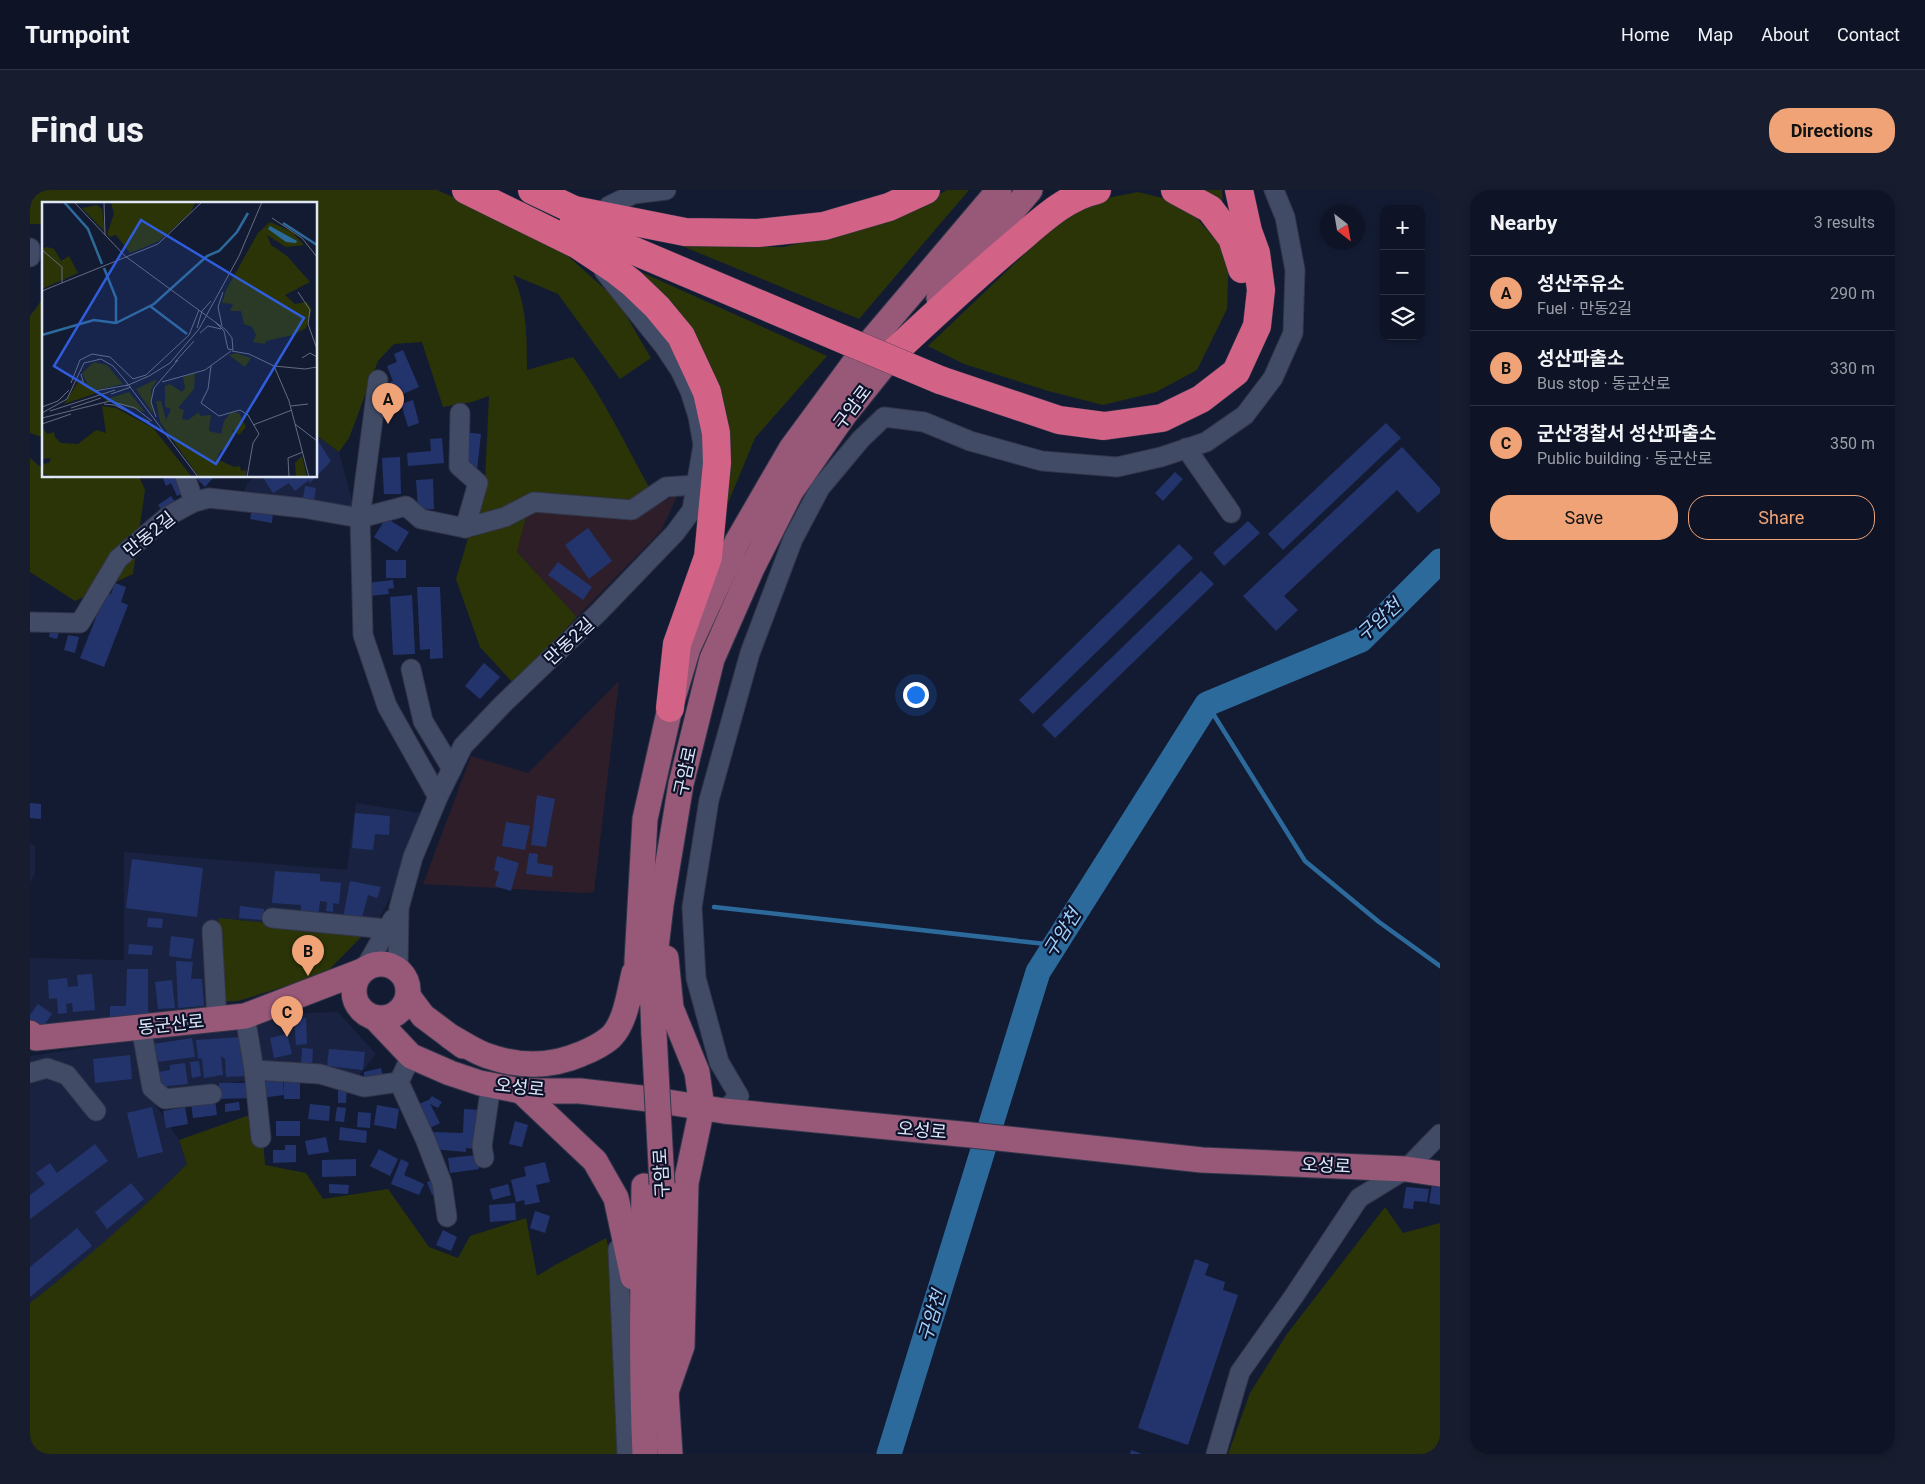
<!DOCTYPE html>
<html lang="en">
<head>
<meta charset="utf-8">
<style>
  body { margin:0; font-family:Roboto,"Noto Sans KR",sans-serif; background:#171d2e; color:#f1f3f6 }
  .controls { position:absolute; right:15px; top:15px; display:grid; overflow:hidden; border-radius:10px; box-shadow:0 2px 8px #0003 }
  .controls button { width:45px; height:45px; display:grid; place-items:center; padding:0; border:0; border-bottom:1px solid #2e3343; background:#0e1426; color:#f1f3f6; font:25px sans-serif }
  .compass { position:absolute; left:1290px; top:15px; width:45px; height:45px; border-radius:50%; background:#0e1426; box-shadow:0 2px 8px #0003; rotate:149deg }
  .you { position:absolute; left:885px; top:504px; width:18px; height:18px; margin:-12px; border:4px solid #fff; border-radius:50%; background:#1a73e8; box-shadow:0 0 0 8px #1a73e833 }
  .badge { display:grid; place-items:center; width:32px; height:32px; border-radius:50%; background:#efa376; color:#111; font-size:16px; font-weight:700 }
  .pin { position:absolute; translate:-50% -41px; filter:drop-shadow(0 1px 2px #0008) }
  .pin::after { content:''; position:absolute; top:26px; width:18px; height:15px; background:inherit; clip-path:polygon(0 0,100% 0,50% 100%) }
  .list { margin:0; padding:0; list-style:none }
  h2 { display:flex; justify-content:space-between; align-items:center; height:65px; margin:0; padding:0 20px; font-size:21px }
  h2 small { font-size:16px; font-weight:400; color:#9b9ea7 }
  .list li { display:grid; grid-template-columns:32px 1fr auto; gap:15px; align-items:center; box-sizing:border-box; height:75px; padding:0 20px; border-top:1px solid #2e3343 }
  .list b { display:block; font-size:19px; white-space:nowrap }
  .list p { margin:0; font-size:16px; white-space:nowrap; color:#9b9ea7 }
  .list em { font-size:16px; font-style:normal; color:#9b9ea7 }
  .actions { display:flex; gap:10px; padding:15px 20px }
  .actions a { flex:1; padding:11px 0; border:1px solid #efa376; border-radius:20px; text-align:center; font-size:18px; color:#efa376 }
  .actions .main { background:#efa376; color:#111 }
  .icon { flex:none; width:28px; height:28px; fill:none; stroke:currentColor; stroke-width:2; stroke-linecap:round; stroke-linejoin:round }
  .map { position:relative; flex:none; width:1410px; height:1264px; overflow:hidden; border-radius:20px }
  header { display:flex; align-items:center; gap:30px; box-sizing:border-box; height:70px; padding:0 25px; background:#0e1426; border-bottom:1px solid #2e3343 }
  header strong { font-size:24px }
  nav { display:flex; gap:28px; margin-inline-start:auto; font-size:18px }
  .intro { display:flex; align-items:center; justify-content:space-between; box-sizing:border-box; height:120px; padding:0 30px }
  h1 { margin:0; font-size:35px }
  .button { padding:12px 22px; border-radius:20px; background:#efa376; color:#111; font-size:18px; font-weight:700 }
  main { display:flex; gap:30px; padding:0 30px }
  aside { flex:1; background:#0e1426; border-radius:20px; box-shadow:0 2px 8px #0003 }
  .map>svg:first-child { display:block }
</style>
</head>
<body>
<header>
<strong>Turnpoint</strong>
<nav><a>Home</a><a>Map</a><a>About</a><a>Contact</a></nav>
</header>
<div class="intro"><h1>Find us</h1><a class="button">Directions</a></div>
<main>
<div class="map">
<svg width="1410" height="1264" viewBox="0 0 1410 1264">
  <rect width="100%" height="100%" fill="#131b33"/>
  <g fill="#192341">
    <path d="M286,245L309,262L324,318L213,303L218,292L225,286H286Z"/>
    <path d="M326,613L390,623L369,690L350,727L335,743L189,728L182,823L0,838V768L94,770V662L317,680Z"/>
    <path d="M0,653L5,656V684L0,693Z"/>
    <path d="M308,822L346,864L326,889L220,890L119,905L149,950L157,974L117,1014L50,1074L0,1113V866L204,835L248,824Z"/>
  </g>
  <g fill="#2d1e29">
    <path d="M648,304L631,341L547,427L487,362L496,327L511,321L600,329Z"/>
    <path d="M589,491L564,702L554,703L393,694L441,566L498,583Z"/>
  </g>
  <g fill="#2b3407">
    <path d="M0,0H407L520,50L587,110L621,168L590,189L528,104L483,85C497,117 497,146 497,180L543,167C574,208 595,254 620,299L600,329L511,321L496,327L487,362L547,427L484,494L450,457L426,389L455,291L459,206L442,212L413,217L392,152L364,154L348,171L319,248L309,262L286,245V14H14V34H0Z"/>
    <path d="M917,0H939L829,129L652,56L754,57L869,27Z"/>
    <path d="M1163,0H1192L1193,17Z"/>
    <path d="M1108,2L1153,13L1199,64L1197,119L1167,180L1126,202L1073,215L1018,201L934,174L898,156L1047,14Z"/>
    <path d="M591,73L797,166L725,248L698,313L696,222L646,119Z"/>
    <path d="M14,107V248L0,243V126Z"/>
    <path d="M0,268L14,280V286H21L26,290V286H109L115,300L103,384L45,411L0,382Z"/>
    <path d="M189,728L335,743L295,784L208,811L182,812L179,772Z"/>
    <path d="M231,921L235,975L276,983L293,1009L358,999L399,1057L428,1068L440,1046L496,1028L507,1086L527,1074L576,1048L602,1144L605,1264H0V1113C55,1070 108,1024 157,974L149,950Z"/>
    <path d="M1355,1017L1373,1043L1410,1033V1264H1198L1220,1203L1257,1144Z"/>
  </g>
  <g fill="none" stroke-linecap="round" stroke-linejoin="round">
    <g stroke="#2d6a9c" stroke-width="4.5">
      <path d="M1177,514L1275,671L1349,732L1410,776"/>
      <path d="M684,717L1025,755"/>
    </g>
    <path stroke="#2d6a9c" stroke-width="25" d="M859,1264L1008,782L1177,514L1331,450L1410,371"/>
  </g>
  <g fill="#23346d">
    <path d="M373,160L389,197L366,207L360,192L363,191L357,176L367,172L364,164Z"/>
    <path d="M383,210L389,233L378,237L371,214Z"/>
    <path d="M1356,233L1371,248L1253,360L1238,344Z"/>
    <path d="M433,242L451,244L447,280L433,273Z"/>
    <path d="M286,248L301,271L280,293L279,290L265,301L259,293L243,303L232,286H286Z"/>
    <path d="M412,248L414,273L378,276L377,263L401,261L400,249Z"/>
    <path d="M1372,257L1410,298V303L1388,323L1367,300L1254,406L1268,420L1246,441L1213,406Z"/>
    <path d="M370,267L371,304H354L352,268Z"/>
    <path d="M1145,282L1153,289L1133,311L1125,303Z"/>
    <path d="M132,286H149L156,302L147,306L141,293L136,296Z"/>
    <path d="M164,286H185L175,297Z"/>
    <path d="M403,289L404,319L388,320L386,290Z"/>
    <path d="M275,296L286,298L284,311L273,309Z"/>
    <path d="M141,306L146,313L133,322L128,315Z"/>
    <path d="M222,318L243,321L242,333L220,329Z"/>
    <path d="M356,328L379,342L367,362L344,347Z"/>
    <path d="M1218,331L1230,343L1194,376L1183,363Z"/>
    <path d="M558,338L582,371L559,389L535,355Z"/>
    <path d="M1149,354L1163,368L1003,524L989,510Z"/>
    <rect x="356" y="370" width="20" height="18"/>
    <path d="M528,372L562,397L553,410L518,385Z"/>
    <path d="M1171,381L1184,394L1025,548L1012,535Z"/>
    <path d="M363,390L364,398L358,399L359,404L339,406L337,393Z"/>
    <path d="M85,393L96,397L91,412L98,415L74,477L50,468L76,402L81,404Z"/>
    <path d="M387,397H410L413,468L400,469V459L390,460Z"/>
    <path d="M382,405L385,464L363,465L360,407Z"/>
    <path d="M21,436L30,438L27,449L19,447Z"/>
    <path d="M38,445L49,447L45,463L34,460Z"/>
    <path d="M454,473L470,487L450,509L435,496Z"/>
    <path d="M507,605L525,609L516,657L501,655Z"/>
    <path d="M0,613L11,614V629L0,628Z"/>
    <path d="M325,623L360,626L359,645L345,644L343,660L322,658Z"/>
    <path d="M476,632L500,636L495,660L472,656Z"/>
    <path d="M499,663L508,664L507,673L523,676L522,687L496,684Z"/>
    <path d="M467,666L489,673L481,701L465,696L469,682L464,680Z"/>
    <path d="M102,669L173,678L167,727L96,718Z"/>
    <path d="M245,681L290,684V691L311,693L309,714L303,713V722L296,721L297,712L290,711L288,729L270,728L271,715L242,713Z"/>
    <path d="M320,691L351,697L347,708L338,705L331,731L313,728Z"/>
    <path d="M210,716L234,719L233,730L209,728Z"/>
    <path d="M118,728L133,729L132,738L117,737Z"/>
    <path d="M141,746L164,749L161,769L139,766Z"/>
    <path d="M99,754L123,756L122,765L98,764Z"/>
    <path d="M146,771L163,772L161,789H172L174,816L148,818Z"/>
    <path d="M97,779H118V828H80V816H96Z"/>
    <path d="M62,784L65,820L43,822L42,813L36,814L37,823L28,824L27,808L19,809L18,790L37,788L38,797L48,796L47,785Z"/>
    <path d="M142,790L145,818L128,819L125,792Z"/>
    <path d="M8,814L22,824L11,839L0,831V825Z"/>
    <path d="M264,828H276L277,854L266,855Z"/>
    <path d="M257,844L262,864L244,868L240,848Z"/>
    <path d="M210,847L211,868L217,867L218,886L196,887L195,869L191,866L193,885L174,888L172,869L168,868L166,850Z"/>
    <path d="M162,848L165,867L119,873L117,855Z"/>
    <path d="M272,858L283,859L282,877L271,876Z"/>
    <path d="M299,859L335,862L333,880L297,876Z"/>
    <path d="M100,865L102,889L65,893L63,869Z"/>
    <path d="M169,871L171,886L162,888L160,872Z"/>
    <path d="M155,873L158,894L130,897L129,882L140,880V875Z"/>
    <path d="M351,878L353,887L334,890V882Z"/>
    <path d="M270,887V909H254V888Z"/>
    <path d="M253,889L254,905L230,908L229,892Z"/>
    <path d="M189,893H220V908L189,909Z"/>
    <path d="M308,896H317L316,913H308Z"/>
    <path d="M402,906L412,912L408,918L400,914L410,933L396,940L383,917L398,910V911Z"/>
    <path d="M185,910L187,925L163,928L161,913Z"/>
    <path d="M209,912L210,920L195,922V914Z"/>
    <path d="M280,914L300,916L299,931L278,929Z"/>
    <path d="M347,915L369,919L366,939L344,935Z"/>
    <path d="M122,917L133,962L108,968L97,923Z"/>
    <path d="M155,917L158,934L136,938L133,921Z"/>
    <path d="M307,917L316,918L314,932L305,931Z"/>
    <path d="M434,919L449,920L446,959L436,958V962L402,959L403,942L433,943Z"/>
    <path d="M328,922L341,923L340,938L327,937Z"/>
    <rect x="246" y="931" width="24" height="15"/>
    <path d="M485,931L498,935L492,957L479,954Z"/>
    <path d="M310,937L337,941L336,953L309,950Z"/>
    <path d="M296,947L299,962L278,965L275,951Z"/>
    <path d="M65,954L78,971L0,1029V1005L15,994L6,983L20,973L27,983Z"/>
    <path d="M255,955H266V972L243,973V960H255Z"/>
    <path d="M349,959L368,969L360,986L340,976Z"/>
    <path d="M447,965L449,979L420,983L418,968Z"/>
    <path d="M326,969V986L292,987V970Z"/>
    <path d="M371,969L379,973L374,985L394,994L389,1005L361,994Z"/>
    <path d="M515,972L520,992L506,995L510,1012L495,1015L494,1010L486,1012L481,990L496,986L494,977Z"/>
    <path d="M406,989L411,1001L402,1005L397,992Z"/>
    <path d="M101,993L114,1009L77,1039L65,1022Z"/>
    <path d="M299,994L319,995L318,1004L299,1003Z"/>
    <path d="M478,994L481,1005L463,1010L460,999Z"/>
    <path d="M1402,995L1410,997V1015L1399,1013Z"/>
    <path d="M1376,997L1399,999L1397,1012L1384,1011L1383,1019L1373,1018Z"/>
    <path d="M485,1013L486,1030L460,1032L459,1015Z"/>
    <path d="M505,1021L520,1026L515,1043L500,1038Z"/>
    <path d="M47,1038L62,1056L0,1107V1077Z"/>
    <path d="M413,1040L427,1047L421,1061L406,1055Z"/>
    <path d="M1165,1069L1179,1074L1175,1085L1195,1092L1193,1100L1208,1105L1158,1255L1108,1238Z"/>
    <path d="M1101,1260L1112,1264H1100Z"/>
  </g>
  <g fill="none" stroke-linecap="round" stroke-linejoin="round">
    <defs>
      <g id="minor">
        <path d="M579,16L603,4L636,0"/>
        <path d="M0,58V67"/>
        <path d="M348,190L330,328L376,316L391,329L435,338L475,327L504,312L602,320L636,297L666,295"/>
        <path d="M430,223L429,276L448,293L435,338"/>
        <path d="M1156,258L1201,323"/>
        <path d="M155,286L164,312"/>
        <path d="M0,432L50,433L88,369L138,326L164,312L179,308L273,318L330,328L333,445L357,516L408,607"/>
        <path d="M381,479L393,531L422,579"/>
        <path d="M242,728L357,739"/>
        <path d="M182,740L187,829"/>
        <path d="M335,778L363,729"/>
        <path d="M368,779L369,718L383,667L408,607L433,556L473,514L568,423L645,343L662,320L673,255L668,226L660,201L650,180L634,156L574,81"/>
        <path d="M215,826L224,880L231,948"/>
        <path d="M111,837L122,898L135,909L182,904"/>
        <path d="M381,866L369,892L396,951L412,993L417,1027"/>
        <path d="M224,880L290,884L334,897L369,892"/>
        <path d="M0,883L17,878L37,885L66,921"/>
        <path d="M694,921L709,906L689,872L666,788L662,717L679,610L720,463L763,349L790,298L831,249L854,227L894,232L940,251L1012,271L1087,277L1131,267L1176,252L1215,225L1243,188L1263,143L1265,80L1255,27L1244,0"/>
        <path d="M454,968L452,956L461,895"/>
        <path d="M588,1059L597,1264"/>
        <path d="M1186,1264L1210,1182L1264,1106L1329,1008L1376,979L1410,944"/>
      </g>
      <g id="major">
        <path d="M909,108L1000,0"/>
        <circle cx="351" cy="801" r="27"/>
        <path d="M607,803V771L615,629L640,518L658,458L707,352L761,259L836,157L969,0"/>
        <path d="M378,806L393,826L433,856"/>
        <path d="M345,828L381,866L420,883L450,893L491,901H550L619,909L694,921L941,945L1172,970L1376,979L1410,984"/>
        <path d="M0,843L6,848L215,826L332,781"/>
        <path d="M624,844L622,792L631,715L651,594L682,469L722,378L761,301L814,225L871,154"/>
        <path d="M421,847C433,853 445,862 458,866C489,877 521,877 551,864C561,860 573,854 581,847C596,832 599,803 604,783"/>
        <path d="M491,901L565,971L586,1008L603,1087"/>
        <path d="M632,994L637,1139L635,1186L640,1264"/>
        <path d="M614,996C613,1085 611,1175 615,1264"/>
        <path d="M636,1202L652,1156L656,993L672,918L667,882L641,818L636,768"/>
      </g>
      <g id="highway">
        <path d="M436,0L548,55L584,79L602,93L627,117L651,146L677,202L686,243L687,273L678,367L647,454L640,518"/>
        <path d="M502,0L559,27"/>
        <path d="M1145,0L1180,19L1202,48L1212,79"/>
        <path d="M544,20L655,42L728,43L794,36L859,17L896,0"/>
        <path d="M543,35L817,151"/>
        <path d="M863,163C903,126 943,88 985,53C1010,32 1035,7 1067,0"/>
        <path d="M910,190L1029,230L1074,236L1132,228L1171,209L1206,182L1227,136L1231,100L1226,63L1218,41L1209,0"/>
      </g>
    </defs>
    <use href="#minor" stroke="#33364a" stroke-width="21"/>
    <use href="#major" stroke="#33364a" stroke-width="27"/>
    <use href="#highway" stroke="#33364a" stroke-width="29"/>
    <use href="#minor" stroke="#414b66" stroke-width="19"/>
    <use href="#major" stroke="#985979" stroke-width="25"/>
    <use href="#highway" stroke="#d26386" stroke-width="28"/>
    <defs>
      <path id="major-bridge" d="M624,844L632,994"/>
      <path id="highway-bridge" d="M817,151L910,190"/>
    </defs>
    <use href="#major-bridge" stroke="#33364a" stroke-width="27" stroke-linecap="butt"/>
    <use href="#highway-bridge" stroke="#33364a" stroke-width="29" stroke-linecap="butt"/>
    <use href="#major-bridge" stroke="#985979" stroke-width="25"/>
    <use href="#highway-bridge" stroke="#d26386" stroke-width="28"/>
  </g>
  <g text-anchor="middle" dominant-baseline="central" stroke-width="4.5" stroke-linejoin="round" paint-order="stroke">
    <g font-size="18" fill="#dfe6f6" stroke="#0b1229">
      <text transform="translate(822 217) rotate(-53)">구암로</text>
      <text transform="translate(119 344) rotate(-39)">만동2길</text>
      <text transform="translate(539 451) rotate(-43)">만동2길</text>
      <text transform="translate(655 581) rotate(-78)">구암로</text>
      <text transform="translate(141 834) rotate(-6)">동군산로</text>
      <text transform="translate(490 897) rotate(6)">오성로</text>
      <text transform="translate(892 940) rotate(5)">오성로</text>
      <text transform="translate(1296 975) rotate(3)">오성로</text>
      <text transform="translate(631 983) rotate(-93)">구암로</text>
    </g>
    <g font-size="19" font-style="italic" fill="#a0d0fb" stroke="#0b1229">
      <text transform="translate(1349 430) rotate(-42)">구암천</text>
      <text transform="translate(1032 743) rotate(-58)">구암천</text>
      <text transform="translate(902 1126) rotate(-73)">구암천</text>
    </g>
  </g>
  <g transform="translate(12 12)">
    <rect width="275" height="275" fill="#131b33"/>
    <path d="M69,0L153,1L149,10L117,39L88,51L74,33L68,35L65,32L72,12ZM55,3L60,7L63,30L40,6ZM228,20L250,30L262,43L244,45L225,33L229,43L245,54L268,80L243,93L253,102L265,100L269,107L264,126L251,133L224,139L223,142L211,140L214,133L210,125L202,122L199,109H188L191,102L180,101L184,88L216,31ZM5,45L12,47L19,59L27,54L36,71L0,87V47ZM194,151L209,156L203,165L187,153ZM52,160L65,163L81,182L54,188L47,185L40,171ZM153,171L152,187L136,206L142,208L140,217L146,218L157,210L158,214L169,213L167,229L179,232L182,219L189,210L197,211L204,225L197,233L191,227V234L186,246L178,249L175,257L192,265L198,264L199,269L204,268V275H157L118,220L114,199H119L124,218L129,207L123,205V184L128,182L140,190L143,186L141,175ZM38,177L58,190L22,202ZM115,177L109,188L111,212L94,187ZM87,190L103,210L62,198ZM60,204L74,206L111,226L150,275H9L2,272L0,262L7,261L9,256L0,257V224L5,232L12,230L13,235L19,241L36,242L54,228L64,231ZM260,254L265,275H254L253,261Z" fill="#2b3407"/>
    <path d="M228,24L255,39L254,41L244,40L226,27Z" fill="#2d6a9c"/>
    <path fill="none" stroke="#2d6a9c" stroke-width="2.5" d="M22,0L46,27L60,62M241,21L275,43M62,66L74,96V121M108,104L145,132M0,133L52,118L74,121L112,102L165,54L177,49L195,30L206,11"/>
    <path fill="none" stroke="#656c81" stroke-width="1" d="M32,0L83,54L184,128L190,136L191,148L186,147L182,129L173,120M62,0L63,33M230,16L260,36L275,55M0,48L20,65V81M0,89L116,42L160,0M256,90L268,108L266,122L275,147M180,124L176,105L181,90M155,126L160,109L169,99M158,131L166,124L179,127M190,149L207,152L232,164L247,199L267,275M260,156L268,151L275,155M133,160L152,139M169,164L166,187L159,201L177,214L198,208L206,213L217,232L211,241L205,275M232,164L263,167L275,165M39,172L42,183L53,189L86,183M120,180L163,168L189,149M29,181L38,158L50,152L68,155L91,177L104,173L147,133L157,108M84,184L107,174L128,161L157,127L197,54L220,0M69,192L89,185M62,202L72,203L108,220M249,204L266,202M0,205L16,199L27,188M29,206L59,196M8,209L73,188M0,211L25,197L42,161L59,157L71,164L82,177L156,275M114,215L109,200L112,186L136,158M0,216L68,199L93,206L110,219M0,222L29,212M253,222L275,239M211,223L250,208M247,275L246,256L261,250"/>
    <path fill="#305ddb" fill-opacity="0.15" stroke="#305ddb" stroke-width="2.5" d="M99,18L262,116L174,262L12,164Z"/>
    <rect width="275" height="275" fill="none" stroke="#dfe6f6" stroke-width="2.5"/>
  </g>
</svg>
<div class="controls">
<button>+</button>
<button>−</button>
<button><svg class="icon" aria-label="layers" viewBox="0 0 24 24"><path d="M12 4l9 5-9 5-9-5zM3 14l9 5 9-5"/></svg></button>
</div>
<svg class="compass" viewBox="-18 -18 36 36"><path d="M0-13l5 13h-10z" fill="#e53935"/><path d="M0 13l5-13h-10z" fill="#9b9ea7"/></svg>
<div class="you"></div>
<div class="pin badge" style="left:358px;top:234px">A</div>
<div class="pin badge" style="left:278px;top:786px">B</div>
<div class="pin badge" style="left:257px;top:847px">C</div>
</div>
<aside>
<h2>Nearby<small>3 results</small></h2>
<ul class="list">
<li><span class="badge">A</span><div><b>성산주유소</b><p>Fuel · 만동2길</p></div><em>290 m</em></li>
<li><span class="badge">B</span><div><b>성산파출소</b><p>Bus stop · 동군산로</p></div><em>330 m</em></li>
<li><span class="badge">C</span><div><b>군산경찰서 성산파출소</b><p>Public building · 동군산로</p></div><em>350 m</em></li>
</ul>
<div class="actions"><a class="main">Save</a><a>Share</a></div>
</aside>
</main>
</body>
</html>
